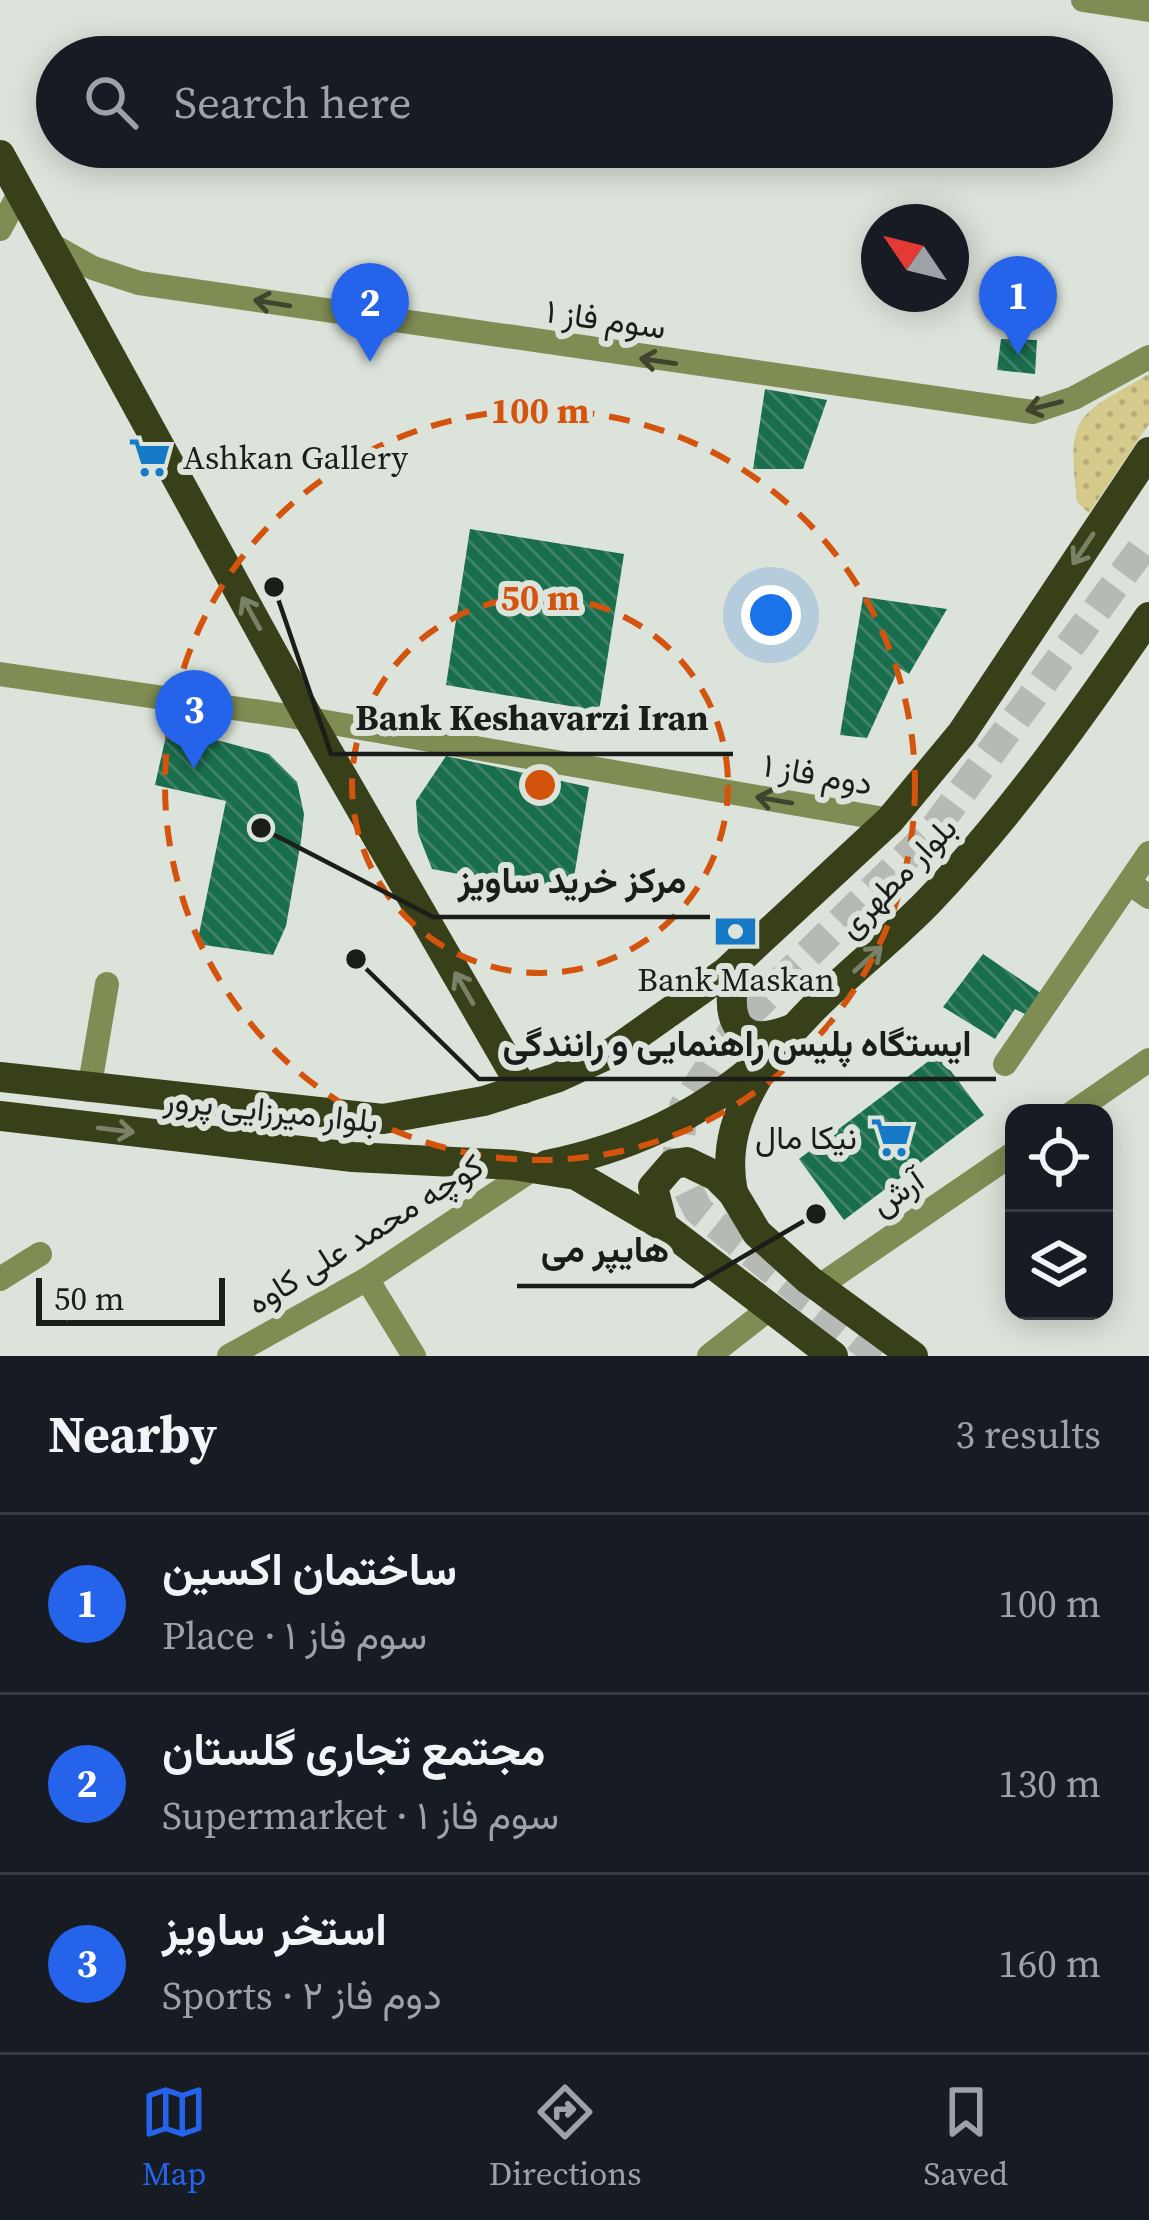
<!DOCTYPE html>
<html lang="en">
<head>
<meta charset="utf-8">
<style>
  body { margin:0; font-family:"Source Serif 4",Vazirmatn,serif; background:#20242c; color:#f1f3f6 }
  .controls { position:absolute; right:36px; bottom:36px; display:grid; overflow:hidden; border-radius:24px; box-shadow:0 6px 30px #0003 }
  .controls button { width:108px; height:108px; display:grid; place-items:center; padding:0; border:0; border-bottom:3px solid #363941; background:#171b24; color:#f1f3f6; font:60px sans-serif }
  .compass { position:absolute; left:861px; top:204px; width:108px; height:108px; border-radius:50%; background:#171b24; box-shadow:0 6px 30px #0003; rotate:305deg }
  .scale { position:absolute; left:36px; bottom:30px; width:189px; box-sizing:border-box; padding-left:12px; border:6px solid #1b1d1a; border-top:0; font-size:33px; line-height:42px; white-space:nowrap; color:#1b1d1a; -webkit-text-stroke:9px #dbe3da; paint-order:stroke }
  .you { position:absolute; left:771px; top:615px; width:42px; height:42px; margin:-30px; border:9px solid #fff; border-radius:50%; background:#1a73e8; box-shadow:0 0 0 18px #1a73e833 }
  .badge { display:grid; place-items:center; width:78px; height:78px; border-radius:50%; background:#2563eb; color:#fff; font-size:39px; font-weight:700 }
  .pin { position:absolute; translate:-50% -99px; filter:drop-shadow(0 3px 6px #0008) }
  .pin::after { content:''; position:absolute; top:63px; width:42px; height:36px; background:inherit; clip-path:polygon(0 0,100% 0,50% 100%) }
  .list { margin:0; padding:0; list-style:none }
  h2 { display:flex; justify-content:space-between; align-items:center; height:156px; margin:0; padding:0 48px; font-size:51px }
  h2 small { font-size:39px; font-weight:400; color:#9ea1a6 }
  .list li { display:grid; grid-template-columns:78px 1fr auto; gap:36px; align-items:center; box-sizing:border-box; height:180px; padding:0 48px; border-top:3px solid #363941 }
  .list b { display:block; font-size:45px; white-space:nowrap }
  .list p { margin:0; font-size:39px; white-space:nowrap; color:#9ea1a6 }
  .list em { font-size:39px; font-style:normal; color:#9ea1a6 }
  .icon { flex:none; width:66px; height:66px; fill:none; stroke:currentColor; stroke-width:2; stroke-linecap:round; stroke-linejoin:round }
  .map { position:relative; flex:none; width:1149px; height:1356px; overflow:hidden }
  .search { position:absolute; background:#171b24; box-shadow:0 6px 30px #0003; left:36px; right:36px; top:36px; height:132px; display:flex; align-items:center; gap:30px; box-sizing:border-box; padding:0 42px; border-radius:66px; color:#9ea1a6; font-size:45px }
  .sheet { height:696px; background:#171b24 }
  nav { display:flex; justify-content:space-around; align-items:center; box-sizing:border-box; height:168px; border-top:3px solid #363941; background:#171b24; font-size:33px; color:#9ea1a6 }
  nav a { display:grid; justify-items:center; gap:6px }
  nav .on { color:#2563eb }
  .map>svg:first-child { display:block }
</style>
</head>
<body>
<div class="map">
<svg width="1149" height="1356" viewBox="0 0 1149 1356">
  <defs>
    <pattern id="park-dots" width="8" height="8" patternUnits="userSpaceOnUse" patternTransform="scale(3)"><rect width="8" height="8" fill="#d5c98c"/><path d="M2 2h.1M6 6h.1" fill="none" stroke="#b6ac78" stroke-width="1.8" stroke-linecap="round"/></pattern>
    <pattern id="building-back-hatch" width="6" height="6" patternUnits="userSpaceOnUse" patternTransform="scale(3)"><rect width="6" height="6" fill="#186e4d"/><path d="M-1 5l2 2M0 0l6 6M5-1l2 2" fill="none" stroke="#418168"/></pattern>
  </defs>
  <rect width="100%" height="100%" fill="#dbe3da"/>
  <path fill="url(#park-dots)" d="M1149,374V424L1089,513L1077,502C1067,413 1075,417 1149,374Z"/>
  <g fill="url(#building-back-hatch)">
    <path d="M1001,339L1037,340L1035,374L997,370Z"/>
    <path d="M765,389L827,400L803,469H753Z"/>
    <path d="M470,529L624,554L599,711L446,685Z"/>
    <path d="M863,597L947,609L909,674L899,668L867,738L840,735Z"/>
    <path d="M168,727L269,754L297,782L304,814L301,841L286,926L273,955L197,944L226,801L155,785Z"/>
    <path d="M446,756L589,787L571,895L432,869L418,833L416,801Z"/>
    <path d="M983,954L1042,994L1027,1015L1015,1009L995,1039L943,1007Z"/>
    <path d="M938,1054L984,1115L844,1220L799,1159Z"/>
  </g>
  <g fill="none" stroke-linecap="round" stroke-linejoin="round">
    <path stroke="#b5bbb4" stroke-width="30" stroke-dasharray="30 15" stroke-linecap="butt" d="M880,1356L698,1210L676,1165L684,1107L737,1025L935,828L1149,539"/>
    <g stroke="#7f8c53" stroke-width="24">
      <path d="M1083,0L1149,10"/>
      <path d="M0,229L20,192"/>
      <path d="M50,244L93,268L139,283L1033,412L1074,398L1149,357"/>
      <path d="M0,674L309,719L890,820"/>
      <path d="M1129,883L1149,897"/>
      <path d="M1005,1064L1149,853"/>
      <path d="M89,1090L107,984"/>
      <path d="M1072,1113L1149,1060"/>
      <path d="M0,1279L40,1254"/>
      <path d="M367,1279L414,1356"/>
      <path d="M818,1287L1014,1153"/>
      <path d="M229,1356L367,1279L536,1167"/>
      <path d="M709,1356L769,1309"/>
    </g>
    <g stroke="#384019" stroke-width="30">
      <path d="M0,155L309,719L523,1089"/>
      <path d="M740,959C723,1009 729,1055 794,1028"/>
      <path d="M0,1077L383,1119L484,1101L556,1078L613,1052L726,972L890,820L962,733L1149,452"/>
      <path d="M0,1116L353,1157L513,1165L576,1175L663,1226L833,1356"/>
      <path d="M547,1165C627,1148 694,1119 756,1066"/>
      <path d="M733,1193C724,1148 737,1110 761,1072C804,1004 874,958 929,901C1012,814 1081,716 1149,617"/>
      <path d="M663,1226L653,1187L673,1164L687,1162L716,1176L733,1193L757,1233L809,1280L913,1356"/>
    </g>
  </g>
  <defs><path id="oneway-shaft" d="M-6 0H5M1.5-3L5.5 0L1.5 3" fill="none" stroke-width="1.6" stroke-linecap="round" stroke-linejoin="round" transform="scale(3)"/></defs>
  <g stroke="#3e442e">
    <use href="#oneway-shaft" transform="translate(272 303) rotate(-171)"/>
    <use href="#oneway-shaft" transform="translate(658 361) rotate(-172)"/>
    <use href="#oneway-shaft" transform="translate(1044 406) rotate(166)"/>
    <use href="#oneway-shaft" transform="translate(774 800) rotate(-170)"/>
  </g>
  <g stroke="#798166">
    <use href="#oneway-shaft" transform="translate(1083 549) rotate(124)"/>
    <use href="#oneway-shaft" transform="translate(251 613) rotate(-119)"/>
    <use href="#oneway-shaft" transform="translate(868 959) rotate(-42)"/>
    <use href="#oneway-shaft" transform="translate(464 988) rotate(-120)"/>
    <use href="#oneway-shaft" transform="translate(116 1130) rotate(7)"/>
  </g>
  <g fill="none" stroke="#d4530d" stroke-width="6" stroke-dasharray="21 15">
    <circle cx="540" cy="785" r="188"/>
    <circle cx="540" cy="785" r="375"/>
  </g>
  <defs>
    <symbol id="supermarket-bare" viewBox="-9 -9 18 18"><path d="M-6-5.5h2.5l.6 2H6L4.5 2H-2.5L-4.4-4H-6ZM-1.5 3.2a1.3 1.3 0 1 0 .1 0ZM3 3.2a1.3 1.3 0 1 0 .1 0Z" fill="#1679c5" stroke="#dbe3da" stroke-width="2.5" paint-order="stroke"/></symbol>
    <symbol id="bank-bare" viewBox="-9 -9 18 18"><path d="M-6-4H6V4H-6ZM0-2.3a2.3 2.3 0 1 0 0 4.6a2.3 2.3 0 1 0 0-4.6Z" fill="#1679c5" stroke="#dbe3da" stroke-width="2.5" paint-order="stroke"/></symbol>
  </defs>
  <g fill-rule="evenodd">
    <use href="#supermarket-bare" x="120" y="428" width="59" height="59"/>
    <use href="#bank-bare" x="706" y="902" width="59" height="59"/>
    <use href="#supermarket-bare" x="862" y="1108" width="59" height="59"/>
  </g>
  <g text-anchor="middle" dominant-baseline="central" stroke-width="12" stroke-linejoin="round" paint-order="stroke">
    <g font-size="33" fill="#1b1d1a" stroke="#dbe3da">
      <text transform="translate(606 319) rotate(8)">سوم فاز ۱</text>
      <text transform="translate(818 774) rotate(10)">دوم فاز ۱</text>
      <text transform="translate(897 877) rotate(-46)">بلوار مطهری</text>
      <text transform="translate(271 1110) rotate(6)">بلوار میرزایی پرور</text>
      <text transform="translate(897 1192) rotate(-34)">آرش</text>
      <text transform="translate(365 1234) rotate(-32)">کوچه محمد علی کاوه</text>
    </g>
    <g font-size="33" fill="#1b1d1a" stroke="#dbe3da" text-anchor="start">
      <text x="183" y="457">Ashkan Gallery</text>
      <text x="736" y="979" text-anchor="middle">Bank Maskan</text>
      <text x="857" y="1137" text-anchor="end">نیکا مال</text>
    </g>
  </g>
  <circle cx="540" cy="785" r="18" fill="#d4530d" stroke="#dbe3da" stroke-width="6"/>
  <g font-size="36" text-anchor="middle" font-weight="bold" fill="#d4530d" stroke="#dbe3da" stroke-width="12" stroke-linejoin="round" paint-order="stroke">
    <text x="540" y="423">100 m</text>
    <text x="540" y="610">50 m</text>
  </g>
  <path fill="none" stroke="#1b1d1a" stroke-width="4.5" d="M274 587L331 754H733M261 828L433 917H710M356 959L479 1079H996M816 1214L693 1286H517"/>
  <g fill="#1b1d1a" stroke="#dbe3da" stroke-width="4.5">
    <circle cx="274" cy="587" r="12"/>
    <circle cx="261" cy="828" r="12"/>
    <circle cx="356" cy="959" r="12"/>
    <circle cx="816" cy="1214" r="12"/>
  </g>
  <g font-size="36" text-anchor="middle" font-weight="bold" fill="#1b1d1a" stroke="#dbe3da" stroke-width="12" stroke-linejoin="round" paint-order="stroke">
    <text x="532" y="730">Bank Keshavarzi Iran</text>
    <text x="572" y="893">مرکز خرید ساویز</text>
    <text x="737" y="1056">ایستگاه پلیس راهنمایی و رانندگی</text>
    <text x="605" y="1262">هایپر می</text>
  </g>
</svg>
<div class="controls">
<button><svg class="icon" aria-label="locate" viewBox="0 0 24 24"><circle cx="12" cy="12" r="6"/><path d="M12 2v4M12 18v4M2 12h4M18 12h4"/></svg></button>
<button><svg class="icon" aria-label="layers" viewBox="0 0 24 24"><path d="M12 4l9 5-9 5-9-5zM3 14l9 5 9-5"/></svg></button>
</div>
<svg class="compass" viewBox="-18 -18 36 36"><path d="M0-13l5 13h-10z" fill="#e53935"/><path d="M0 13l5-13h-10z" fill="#9ea1a6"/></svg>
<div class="scale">50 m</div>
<div class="you"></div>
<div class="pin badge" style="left:1018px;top:355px">1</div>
<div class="pin badge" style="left:370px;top:362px">2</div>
<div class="pin badge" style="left:194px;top:769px">3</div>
<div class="search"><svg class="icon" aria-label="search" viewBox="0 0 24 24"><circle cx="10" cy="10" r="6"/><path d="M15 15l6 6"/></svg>Search here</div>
</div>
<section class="sheet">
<h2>Nearby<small>3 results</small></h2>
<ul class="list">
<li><span class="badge">1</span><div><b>ساختمان اکسین</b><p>Place · سوم فاز ۱</p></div><em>100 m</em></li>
<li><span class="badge">2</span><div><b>مجتمع تجاری گلستان</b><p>Supermarket · سوم فاز ۱</p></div><em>130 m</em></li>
<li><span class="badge">3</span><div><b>استخر ساویز</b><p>Sports · دوم فاز ۲</p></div><em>160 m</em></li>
</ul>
</section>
<nav>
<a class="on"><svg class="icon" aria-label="map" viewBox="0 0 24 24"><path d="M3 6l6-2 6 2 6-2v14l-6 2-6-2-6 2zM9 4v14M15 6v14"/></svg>Map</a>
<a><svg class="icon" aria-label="directions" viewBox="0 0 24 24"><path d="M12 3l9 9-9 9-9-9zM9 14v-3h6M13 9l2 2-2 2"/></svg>Directions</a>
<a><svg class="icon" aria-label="saved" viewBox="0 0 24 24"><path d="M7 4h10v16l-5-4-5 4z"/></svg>Saved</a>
</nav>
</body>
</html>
